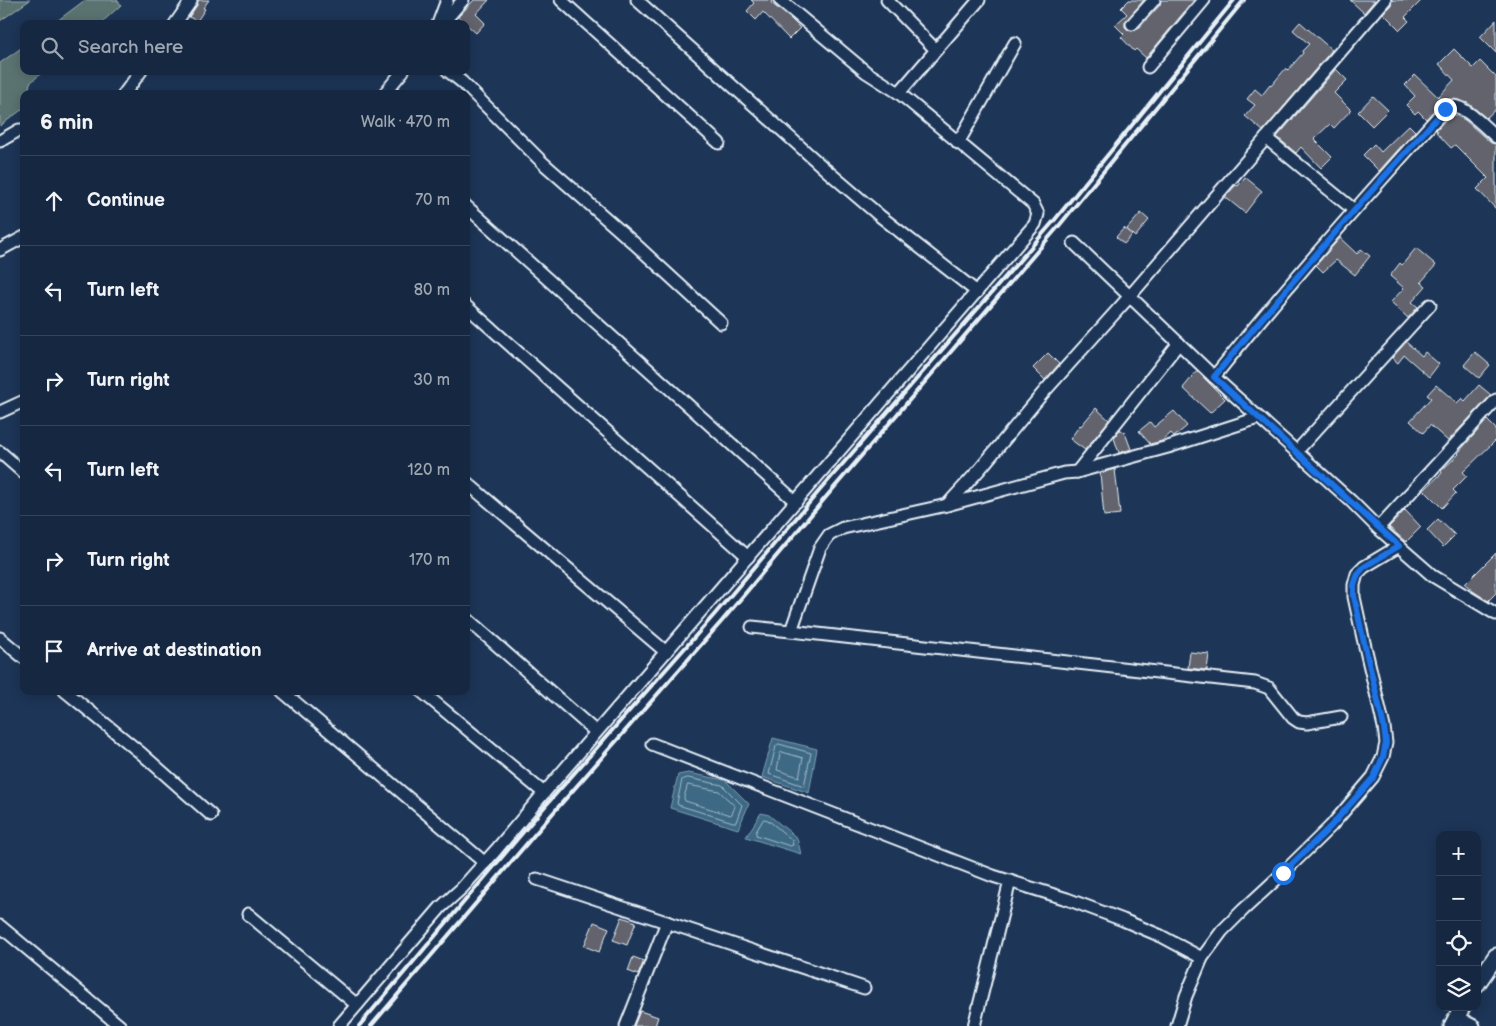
<!DOCTYPE html>
<html lang="en">
<head>
<meta charset="utf-8">
<style>
  body { margin:0; font-family:"Balsamiq Sans",sans-serif; background:#1f3048; color:#f1f3f6 }
  .controls { position:absolute; right:15px; bottom:15px; display:grid; overflow:hidden; border-radius:10px; box-shadow:0 2px 12px #0003 }
  .controls button { width:45px; height:45px; display:grid; place-items:center; padding:0; border:0; border-bottom:1px solid #35445a; background:#162841; color:#f1f3f6; font:25px sans-serif }
  .stop { position:absolute; width:15px; height:15px; margin:-11px; border:4px solid #1a73e8; border-radius:50%; background:#fff }
  .stop.end { background:#1a73e8; border-color:#fff; box-shadow:0 1px 5px #0008 }
  .list { margin:0; padding:0; list-style:none }
  h2 { display:flex; justify-content:space-between; align-items:center; height:65px; margin:0; padding:0 20px; font-size:21px }
  h2 small { font-size:16px; font-weight:400; color:#9ea6b1 }
  .list li { display:grid; grid-template-columns:32px 1fr auto; gap:15px; align-items:center; box-sizing:border-box; height:90px; padding:0 20px; border-top:1px solid #35445a }
  .list b { display:block; font-size:19px; white-space:nowrap }
  .list em { font-size:16px; font-style:normal; color:#9ea6b1 }
  .icon { flex:none; width:28px; height:28px; fill:none; stroke:currentColor; stroke-width:2; stroke-linecap:round; stroke-linejoin:round }
  .map { position:relative; flex:none; width:1496px; height:1026px; overflow:hidden }
  .search { position:absolute; background:#162841; box-shadow:0 2px 12px #0003; left:20px; top:20px; width:450px; height:55px; display:flex; align-items:center; gap:12px; box-sizing:border-box; padding:0 18px; border-radius:10px; color:#9ea6b1; font-size:19px }
  .panel { position:absolute; background:#162841; box-shadow:0 2px 12px #0003; left:20px; top:90px; width:450px; height:605px; border-radius:10px }
  .map>svg:first-child { display:block }
</style>
</head>
<body>
<div class="map">
<svg width="1496" height="1026" viewBox="0 0 1496 1026">
  <rect width="100%" height="100%" fill="#1d3557"/>
  <filter id="ink" filterUnits="userSpaceOnUse"><feTurbulence type="fractalNoise" baseFrequency=".02" numOctaves="2"/><feDisplacementMap in="SourceGraphic" scale="10" xChannelSelector="R" yChannelSelector="G"/><feConvolveMatrix kernelMatrix="1 2 1 2 8 2 1 2 1" color-interpolation-filters="sRGB"/></filter>
  <g filter="url(#ink)">
    <g fill="#5a736f" stroke="#a1b2b4">
      <path d="M0,0H30L0,21Z"/>
      <path d="M85,0H117L121,5L100,24H53Z"/>
      <path d="M24,46V71H44L30,83L28,94H24V108L0,126V63Z"/>
    </g>
    <g fill="#3e6985" stroke="#829fb3">
      <path d="M773,738L817,749L809,793L762,777Z"/>
      <path d="M688,773L725,780L749,804L738,829L670,808L678,775Z"/>
      <path d="M761,813L769,815L797,838L801,854L746,837Z"/>
    </g>
    <g fill="none" stroke-linecap="round" stroke-linejoin="round">
      <g stroke="#a4bbca" stroke-width="1">
        <path d="M779,744L811,753L804,786L769,774L776,746Z"/>
        <path d="M782,752L803,758L799,777L777,770L780,754Z"/>
        <path d="M688,778L722,785L742,805L736,822H733L678,805L677,803L682,780Z"/>
        <path d="M688,785L719,791L735,806L732,814L730,815L685,801L684,798Z"/>
        <path d="M764,819L768,820L792,840L793,845L790,846L756,835V832Z"/>
      </g>
    </g>
    <g fill="#62646c" stroke="#e8f1f8">
      <path d="M198,0H209L203,8L205,9L197,21L189,17L197,5Z"/>
      <path d="M474,0H489L476,14L485,23L476,33L458,17Z"/>
      <path d="M751,0H773L771,3L791,19L800,28L789,39L763,12L756,20L747,11L754,3Z"/>
      <path d="M1129,0H1144L1125,22V27L1131,31L1138,29L1160,5L1161,0H1194L1146,58L1136,49L1134,51L1121,37L1124,34L1115,25L1127,14L1121,8Z"/>
      <path d="M1350,0H1375L1364,13Z"/>
      <path d="M1392,0H1422L1405,17L1409,21L1400,30L1383,13L1391,5Z"/>
      <path d="M1496,20V53L1480,37Z"/>
      <path d="M1300,22L1332,50L1263,131L1245,116L1255,105L1247,99L1255,89L1262,95L1270,85L1271,86L1286,68L1288,70L1303,53L1302,51L1309,44L1293,30Z"/>
      <path d="M1454,49L1473,68L1480,61L1496,77V109L1486,118L1468,103L1454,99H1450L1440,104L1426,119L1418,111L1415,114L1406,105L1415,96L1405,85L1415,75L1438,97L1454,80L1439,64Z"/>
      <path d="M1336,69L1347,80L1334,93L1351,110L1334,128L1330,124L1314,139L1332,157L1321,168L1301,147L1296,153L1277,137Z"/>
      <path d="M1373,96L1388,110L1372,126L1358,112Z"/>
      <path d="M1453,114L1465,120L1491,143L1496,144V209L1477,189L1488,178L1455,145L1451,148L1436,132L1438,131L1436,130L1449,116Z"/>
      <path d="M1409,125L1415,131L1379,171L1363,155L1374,144L1381,152Z"/>
      <path d="M1245,177L1262,191L1245,213L1225,197L1236,185L1238,186Z"/>
      <path d="M1141,213L1149,220L1135,237L1127,229Z"/>
      <path d="M1124,228L1132,235L1124,244L1116,237Z"/>
      <path d="M1340,238L1357,254L1361,249L1370,256L1355,275L1336,260L1323,272L1316,265Z"/>
      <path d="M1416,248L1436,265L1421,282L1426,286L1412,302L1418,307L1408,318L1391,302L1404,288L1390,276L1400,263L1402,265Z"/>
      <path d="M1406,342L1422,356L1425,352L1439,364L1429,377L1404,355L1398,363L1392,358Z"/>
      <path d="M1475,352L1490,365L1479,378L1464,365Z"/>
      <path d="M1048,353L1059,364L1045,380L1033,368Z"/>
      <path d="M1197,371L1225,399L1210,413L1183,388Z"/>
      <path d="M1436,385L1457,403L1462,398L1465,401L1479,385L1491,395L1448,441L1430,425L1423,433L1410,421L1431,398L1427,395Z"/>
      <path d="M1096,408L1109,420L1085,450L1070,439L1080,425L1081,426Z"/>
      <path d="M1174,411L1187,426L1174,437L1171,433L1162,441L1150,444L1139,431L1150,422L1154,427Z"/>
      <path d="M1487,420L1496,429V440L1463,472L1467,476L1453,490L1456,493L1442,508L1424,490L1442,473L1441,471L1459,454L1458,453Z"/>
      <path d="M1120,429L1125,433L1131,449L1119,453L1114,438Z"/>
      <path d="M1115,469L1120,514L1104,516L1100,473Z"/>
      <path d="M1405,510L1421,527L1406,542L1389,527Z"/>
      <path d="M1438,519L1455,535L1443,547L1427,530Z"/>
      <path d="M1496,553V593L1488,601L1473,591L1465,584Z"/>
      <path d="M1190,652L1209,654L1207,670L1188,668Z"/>
      <path d="M622,917L636,922L627,945L613,940Z"/>
      <path d="M594,922L609,928L599,952L584,946Z"/>
      <path d="M633,957L644,961L638,975L628,971Z"/>
      <path d="M640,1011L658,1017L655,1026H634Z"/>
    </g>
    <g fill="none" stroke-linecap="round" stroke-linejoin="round">
      <defs>
        <g id="street">
          <path d="M561,0L719,143"/>
          <path d="M637,0L825,169L880,216L977,292"/>
          <path d="M780,0L866,72L899,93"/>
          <path d="M887,0L936,50"/>
          <path d="M175,24L191,1"/>
          <path d="M438,24L447,0"/>
          <path d="M442,24L463,0"/>
          <path d="M1132,24L1154,0"/>
          <path d="M1148,67L1204,0"/>
          <path d="M448,71L462,82L543,163L635,244L721,323"/>
          <path d="M124,94L141,71"/>
          <path d="M384,94L403,71"/>
          <path d="M1266,138L1354,210"/>
          <path d="M0,141L19,130H24"/>
          <path d="M958,143L1015,43"/>
          <path d="M466,206L796,502"/>
          <path d="M1074,243L1214,377L1351,501L1378,528L1433,576L1496,614"/>
          <path d="M0,250L24,237"/>
          <path d="M466,306L748,557"/>
          <path d="M1214,377C1288,284 1366,196 1445,109C1446,109 1452,106 1453,106C1465,106 1487,129 1496,137"/>
          <path d="M0,412L24,401"/>
          <path d="M0,452L24,473"/>
          <path d="M1296,452L1430,305"/>
          <path d="M1077,472L1179,343"/>
          <path d="M466,482L666,652"/>
          <path d="M947,505L980,469L1043,393L1130,296L1385,0"/>
          <path d="M1378,528L1496,400"/>
          <path d="M466,618L596,732"/>
          <path d="M752,627L791,631L1255,683L1269,688L1293,718L1299,722L1307,723L1341,717"/>
          <path d="M791,631L820,548L829,535L843,528L947,505L1064,473L1077,472L1168,447L1258,418"/>
          <path d="M0,638L24,658"/>
          <path d="M65,691L142,754L211,815"/>
          <path d="M282,691L485,863"/>
          <path d="M421,691L544,793"/>
          <path d="M652,744L993,876L1067,899L1123,920L1161,936L1202,958"/>
          <path d="M537,879L864,988"/>
          <path d="M248,914L357,1005"/>
          <path d="M0,926L120,1026"/>
          <path d="M1457,1017L1474,1026"/>
          <path d="M339,1026L441,907L462,888L496,850L544,793L1035,224L1038,214L1033,204L899,93L979,0"/>
          <path d="M626,1026L667,922"/>
          <path d="M974,1026L1010,881"/>
          <path d="M1177,1026L1186,996L1202,958L1222,931L1243,910L1283,873L1331,826L1373,777L1383,757L1386,743L1384,727L1363,638L1354,597V585L1357,574L1364,567L1399,546"/>
        </g>
        <g id="secondary">
          <path d="M1477,984L1496,956"/>
          <path d="M1452,1026L1462,1007"/>
        </g>
      </defs>
      <use href="#street" stroke="#e8f1f8" stroke-width="15"/>
      <use href="#secondary" stroke="#e8f1f8" stroke-width="19"/>
      <use href="#street" stroke="#1d3557" stroke-width="11"/>
      <use href="#secondary" stroke="#1d3557" stroke-width="15"/>
      <g stroke="#e8f1f8" stroke-width="4">
        <path d="M359,1026L546,805L714,615L820,490L1053,222L1234,0"/>
        <path d="M371,1026L553,813L722,621L826,497L1058,227L1244,0"/>
      </g>
    </g>
  </g>
  <g fill="none" stroke-linecap="round" stroke-linejoin="round" filter="url(#ink)">
    <path stroke="#1a73e8" stroke-width="6" d="M1283,873L1331,826L1374,777L1383,757L1386,743L1384,727L1363,638L1354,596V585L1358,574L1364,567L1399,546L1214,377C1288,285 1366,196 1445,109"/>
  </g>
</svg>
<div class="controls">
<button>+</button>
<button>−</button>
<button><svg class="icon" aria-label="locate" viewBox="0 0 24 24"><circle cx="12" cy="12" r="6"/><path d="M12 2v4M12 18v4M2 12h4M18 12h4"/></svg></button>
<button><svg class="icon" aria-label="layers" viewBox="0 0 24 24"><path d="M12 4l9 5-9 5-9-5zM3 14l9 5 9-5"/></svg></button>
</div>
<div class="stop" style="left:1283px;top:873px"></div>
<div class="stop end" style="left:1445px;top:109px"></div>
<div class="search"><svg class="icon" aria-label="search" viewBox="0 0 24 24"><circle cx="10" cy="10" r="6"/><path d="M15 15l6 6"/></svg>Search here</div>
<section class="panel">
<h2>6 min<small>Walk · 470 m</small></h2>
<ul class="list">
<li><svg class="icon" aria-label="ahead" viewBox="0 0 24 24"><path d="M12 20V5M6 11l6-6 6 6"/></svg><div><b>Continue</b></div><em>70 m</em></li>
<li><svg class="icon" aria-label="left" viewBox="0 0 24 24"><path d="M17 20v-9H6M10 6l-5 5 5 5"/></svg><div><b>Turn left</b></div><em>80 m</em></li>
<li><svg class="icon" aria-label="right" viewBox="0 0 24 24"><path d="M7 20v-9h11M14 6l5 5-5 5"/></svg><div><b>Turn right</b></div><em>30 m</em></li>
<li><svg class="icon" aria-label="left" viewBox="0 0 24 24"><path d="M17 20v-9H6M10 6l-5 5 5 5"/></svg><div><b>Turn left</b></div><em>120 m</em></li>
<li><svg class="icon" aria-label="right" viewBox="0 0 24 24"><path d="M7 20v-9h11M14 6l5 5-5 5"/></svg><div><b>Turn right</b></div><em>170 m</em></li>
<li><svg class="icon" aria-label="arrive" viewBox="0 0 24 24"><path d="M6 21V4h12l-3 4 3 4H6"/></svg><div><b>Arrive at destination</b></div></li>
</ul>
</section>
</div>
</body>
</html>
